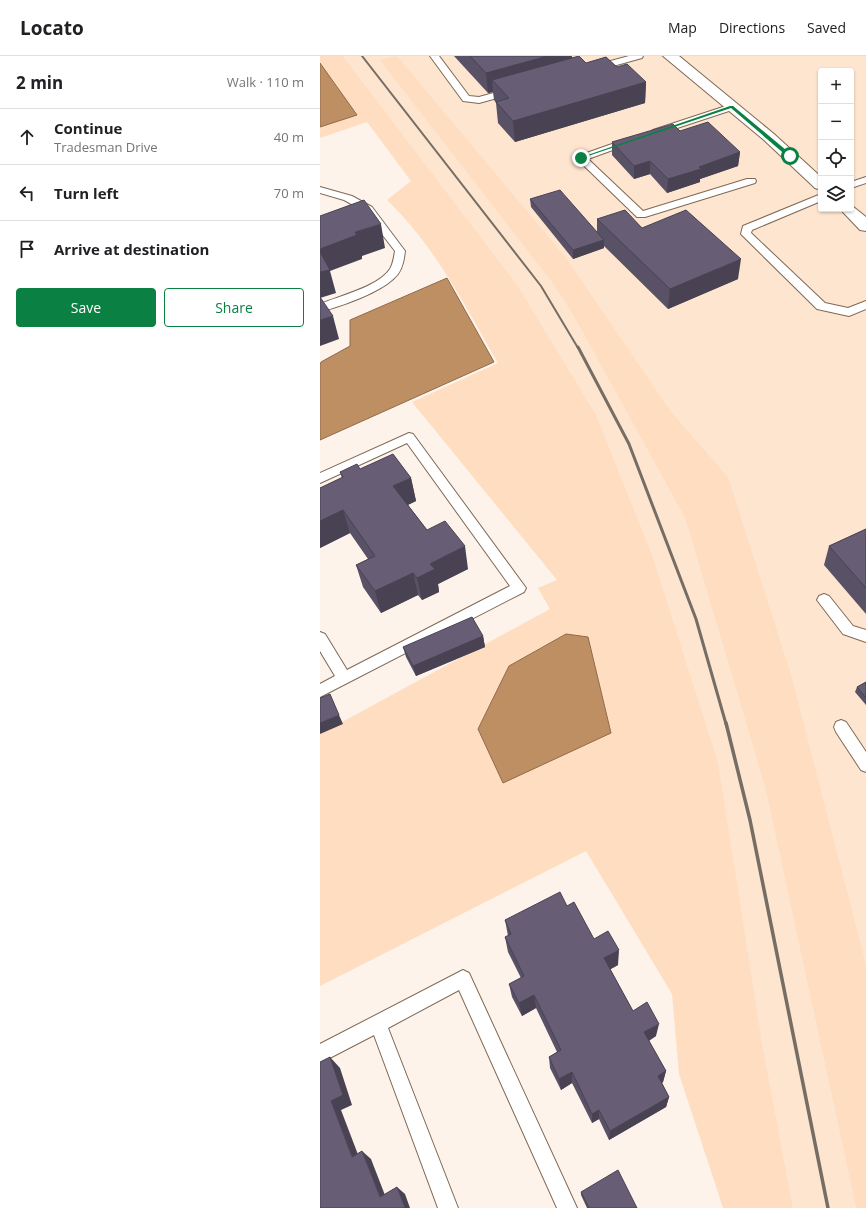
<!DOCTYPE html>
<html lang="en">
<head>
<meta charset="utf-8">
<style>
  body { margin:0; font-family:"Open Sans",sans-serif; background:#f2f2f2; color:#202124 }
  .controls { position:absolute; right:12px; top:12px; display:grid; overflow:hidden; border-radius:4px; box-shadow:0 1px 3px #0004 }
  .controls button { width:36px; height:36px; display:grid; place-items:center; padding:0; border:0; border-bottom:1px solid #e0e0e0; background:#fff; color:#202124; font:20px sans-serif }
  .stop { position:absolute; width:12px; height:12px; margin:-9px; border:3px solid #0b8043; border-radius:50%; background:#fff }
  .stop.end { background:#0b8043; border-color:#fff; box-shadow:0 1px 4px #0008 }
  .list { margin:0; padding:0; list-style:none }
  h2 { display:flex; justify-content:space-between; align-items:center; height:52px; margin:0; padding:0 16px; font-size:17px }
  h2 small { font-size:13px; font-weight:400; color:#757577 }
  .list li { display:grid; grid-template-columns:26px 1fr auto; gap:12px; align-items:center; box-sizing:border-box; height:56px; padding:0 16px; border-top:1px solid #e0e0e0 }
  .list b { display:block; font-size:15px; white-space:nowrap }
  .list p { margin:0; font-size:13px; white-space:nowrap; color:#757577 }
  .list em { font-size:13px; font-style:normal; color:#757577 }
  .actions { display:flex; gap:8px; padding:12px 16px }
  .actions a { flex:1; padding:9px 0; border:1px solid #0b8043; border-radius:4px; text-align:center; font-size:14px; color:#0b8043 }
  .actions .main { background:#0b8043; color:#fff }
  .icon { flex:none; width:22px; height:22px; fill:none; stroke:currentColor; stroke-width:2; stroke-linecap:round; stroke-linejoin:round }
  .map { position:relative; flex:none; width:546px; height:1152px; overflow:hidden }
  header { display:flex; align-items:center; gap:24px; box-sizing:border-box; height:56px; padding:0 20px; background:#fff; border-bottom:1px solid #e0e0e0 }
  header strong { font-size:19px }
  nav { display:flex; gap:22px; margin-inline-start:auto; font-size:14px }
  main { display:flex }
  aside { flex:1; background:#fff }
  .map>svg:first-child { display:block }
</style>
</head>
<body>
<header>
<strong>Locato</strong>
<nav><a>Map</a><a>Directions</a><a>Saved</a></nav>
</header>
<main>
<aside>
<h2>2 min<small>Walk · 110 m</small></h2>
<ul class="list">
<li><svg class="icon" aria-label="ahead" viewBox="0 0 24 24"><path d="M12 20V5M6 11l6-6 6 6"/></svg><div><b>Continue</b><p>Tradesman Drive</p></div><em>40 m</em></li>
<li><svg class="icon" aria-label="left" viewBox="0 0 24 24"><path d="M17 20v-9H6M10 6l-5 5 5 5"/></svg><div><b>Turn left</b></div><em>70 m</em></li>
<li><svg class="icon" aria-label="arrive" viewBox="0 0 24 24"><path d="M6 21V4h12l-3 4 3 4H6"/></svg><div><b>Arrive at destination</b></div></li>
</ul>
<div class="actions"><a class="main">Save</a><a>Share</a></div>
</aside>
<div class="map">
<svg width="546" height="1152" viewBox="0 0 546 1152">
  <rect width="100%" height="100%" fill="#fdf3eb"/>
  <path fill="#fee5cf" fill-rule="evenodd" d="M23,0H546V995L394,427L237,234L253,259L365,462L445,731L536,1152H473L441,981L275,357L198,230ZM501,15H531V153H501Z"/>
  <g fill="#feddc1">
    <path d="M0,0H23L198,230L275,357L332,499L398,707L441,981L473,1152H403L359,1018L352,938L266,795L0,930V678L230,553L218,532L237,524L92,346L178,307C145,250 115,190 67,144L91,125L47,66L0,82Z"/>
    <path d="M77,0L246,202L351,356L408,421L471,619L546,909V1152H536L445,731L365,462L253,259L232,226L60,4Z"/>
  </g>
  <g fill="#bf8f64" stroke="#8f6b4a">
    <path d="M0,7L37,59L0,71Z"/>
    <path d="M127,222L174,306L0,384V309L1,306L30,290V264Z"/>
    <path d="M246,578L268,581L291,677L183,727L158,673L189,610Z"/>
  </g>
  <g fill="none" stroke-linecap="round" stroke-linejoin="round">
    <defs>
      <g id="lane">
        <path d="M110,0H119L149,40L159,41L192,32L197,35L195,37L159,47L143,45Z"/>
        <path d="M309,0H323L322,2L275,15L270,12L272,10Z"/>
        <path d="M412,48L415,49V53L339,78L336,79L331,76L333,74Z"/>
        <path d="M309,82L312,83L314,85L312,87L268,103L323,155L427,123H435L436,125L435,127L325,161H317L256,102L258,100Z"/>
        <path d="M546,121V127L531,132V126Z"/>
        <path d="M0,131L32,140L52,151L85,195C84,203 83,211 78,218C64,236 21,250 0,256V248C19,240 58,231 70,213C73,208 74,201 75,195L44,155L24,144L0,137Z"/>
        <path d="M501,138V145L432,174L431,177L505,247L528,252L546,245V253L529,260L497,253L421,178L423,170Z"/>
        <path d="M89,377L93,378L206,532L204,536L0,641V628L15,620L0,595V576L5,578L27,614L190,530L87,387L0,427V417Z"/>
        <path d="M504,538L509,540L533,570L546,574V586L523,578L497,544L499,540Z"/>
        <path d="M521,664L526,666L546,696V716L541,714L516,676L514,671L516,666Z"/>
        <path d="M143,914L149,917L257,1152H237L139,934L68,972L138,1152H118L54,979L0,1007V988Z"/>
      </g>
      <g id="street">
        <path d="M343,0H359L454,78L501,121V134L495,132L444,84Z"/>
        <path d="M531,149L546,161V175L540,174L520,153H531Z"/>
      </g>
    </defs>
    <use href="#lane" stroke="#7f6956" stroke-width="2"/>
    <use href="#street" stroke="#7f6956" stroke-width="2"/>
    <use href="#lane" fill="#fff" fill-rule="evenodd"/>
    <use href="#street" fill="#fff" fill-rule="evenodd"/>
    <path stroke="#766d65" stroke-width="2" d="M42,0L221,230L258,292"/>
    <path stroke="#766d65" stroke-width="3" d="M258,291L309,388L376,563L406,668"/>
    <path stroke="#766d65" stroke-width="3.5" d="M406,667L430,764L508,1152"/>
  </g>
  <g fill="#595165">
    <path d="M134,0H252V2L266,7L297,11L326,26L325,47L195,86L178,67L176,47L174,44L173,36L168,37Z"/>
    <path d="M360,75L420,96L418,110L380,123V126L347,137L330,118L314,123L292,99V86Z"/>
    <path d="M210,143L277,176V163L322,172L418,223L348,253L284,190V192L253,203L211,151Z"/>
    <path d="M40,413L91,422L96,445L88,449L107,474L148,513L118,528L119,536L102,544L98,539L61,557L43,531L36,509L48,503L30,477L0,492V432L22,422L20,416Z"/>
    <path d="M546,473V558L504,509L509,490Z"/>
    <path d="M163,580L165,591L96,620L86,601L83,591Z"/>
    <path d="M546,626V649L535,636L537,631Z"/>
    <path d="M247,850L274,883L298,909L290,913L313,955L336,980L329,985L346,1015L343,1026L342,1027L349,1041L346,1051L289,1084L279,1063L272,1067L252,1027L241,1034L230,1012L229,1001L237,996L216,952L202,960L192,941L189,928L201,922L188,896L185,881L188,880L185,864Z"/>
    <path d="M261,1136L317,1152H267L261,1139Z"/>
  </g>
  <g fill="#484253">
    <path d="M228,0H252V14L172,24L173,36L168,37L166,17Z"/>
    <path d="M326,26L325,47L195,86L193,65Z"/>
    <path d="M420,96L418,110L380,123V126L347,137L348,123L379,111Z"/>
    <path d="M330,105V118L314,123V110Z"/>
    <path d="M61,168L65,192L42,200V203L10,215L16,237L0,242V193L35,176Z"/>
    <path d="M284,184V192L253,203V194Z"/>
    <path d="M421,203L418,223L348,253L350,233Z"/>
    <path d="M13,260L19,283L0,290V264Z"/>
    <path d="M91,422L96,445L79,453L73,430Z"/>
    <path d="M23,454L30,477L0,492V465Z"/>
    <path d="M145,490L148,513L118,528L119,536L102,544L97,522L110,508Z"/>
    <path d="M93,517L98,539L61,557L55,535Z"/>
    <path d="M163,580L165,591L96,620L93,610Z"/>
    <path d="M19,659L23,668L0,678V667Z"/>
    <path d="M299,894L298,909L284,917V902Z"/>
    <path d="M214,939L216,952L202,960L199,947Z"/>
    <path d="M339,968L336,980L322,988L324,976Z"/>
    <path d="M10,1001L20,1012L32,1049L21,1054L42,1109L32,1101L11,1045Z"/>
    <path d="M346,1015L343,1026L335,1031L338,1020Z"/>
    <path d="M252,1016V1027L241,1034L239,1023Z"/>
    <path d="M349,1041L346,1051L289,1084L290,1075Z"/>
    <path d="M279,1054V1063L272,1067V1058Z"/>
    <path d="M42,1095L51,1103L68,1147L60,1141Z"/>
    <path d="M77,1131L85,1138L90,1152H85Z"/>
  </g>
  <g fill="#675e76" stroke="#484253">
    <path d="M150,0H228L166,17Z"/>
    <path d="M259,0L266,7L286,1L297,11L307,8L326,26L193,65L176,46L189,42L172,24Z"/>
    <path d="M388,66L420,96L379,111L381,113L348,123L330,105L314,110L292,86L353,68L360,75Z"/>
    <path d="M240,134L284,184L253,194L210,143Z"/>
    <path d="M44,144L61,168L35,176L37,179L0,193V160Z"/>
    <path d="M305,154L322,172L366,154L421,203L350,233L277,163Z"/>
    <path d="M0,196L10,214L0,216Z"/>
    <path d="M0,241L13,260L0,264Z"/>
    <path d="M73,398L91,422L73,430L107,474L125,465L145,490L110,508L115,513L97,522L93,517L55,535L36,509L55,500L23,454L0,465V432L23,421L20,416L37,408L40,413Z"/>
    <path d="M546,473V532L509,490Z"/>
    <path d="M152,561L163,580L93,610L83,591Z"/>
    <path d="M546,626V642L537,631Z"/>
    <path d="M10,638L19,659L0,667V642Z"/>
    <path d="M240,836L247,850L254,846L274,883L288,875L299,894L284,902L313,955L327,946L339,968L324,976L346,1015L338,1020L349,1041L290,1075L279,1054L272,1058L252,1016L239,1023L229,1001L241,994L214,939L199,947L189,928L204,920L185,881L191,878L185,864Z"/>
    <path d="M10,1001L23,1039L11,1045L32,1101L42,1095L60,1141L77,1131L85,1152H0V1006Z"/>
    <path d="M298,1114L317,1152H269L261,1136Z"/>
  </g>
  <path fill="#0b8043" d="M410,50H413L472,99V101H468L411,52L262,102H259Z"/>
</svg>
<div class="controls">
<button>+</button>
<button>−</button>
<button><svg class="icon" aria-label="locate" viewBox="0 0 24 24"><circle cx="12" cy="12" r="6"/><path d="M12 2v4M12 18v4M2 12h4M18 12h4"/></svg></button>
<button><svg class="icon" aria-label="layers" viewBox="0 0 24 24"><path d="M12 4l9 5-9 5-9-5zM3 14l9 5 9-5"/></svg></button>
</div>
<div class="stop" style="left:470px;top:100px"></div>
<div class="stop end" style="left:261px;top:102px"></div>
</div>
</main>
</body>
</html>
